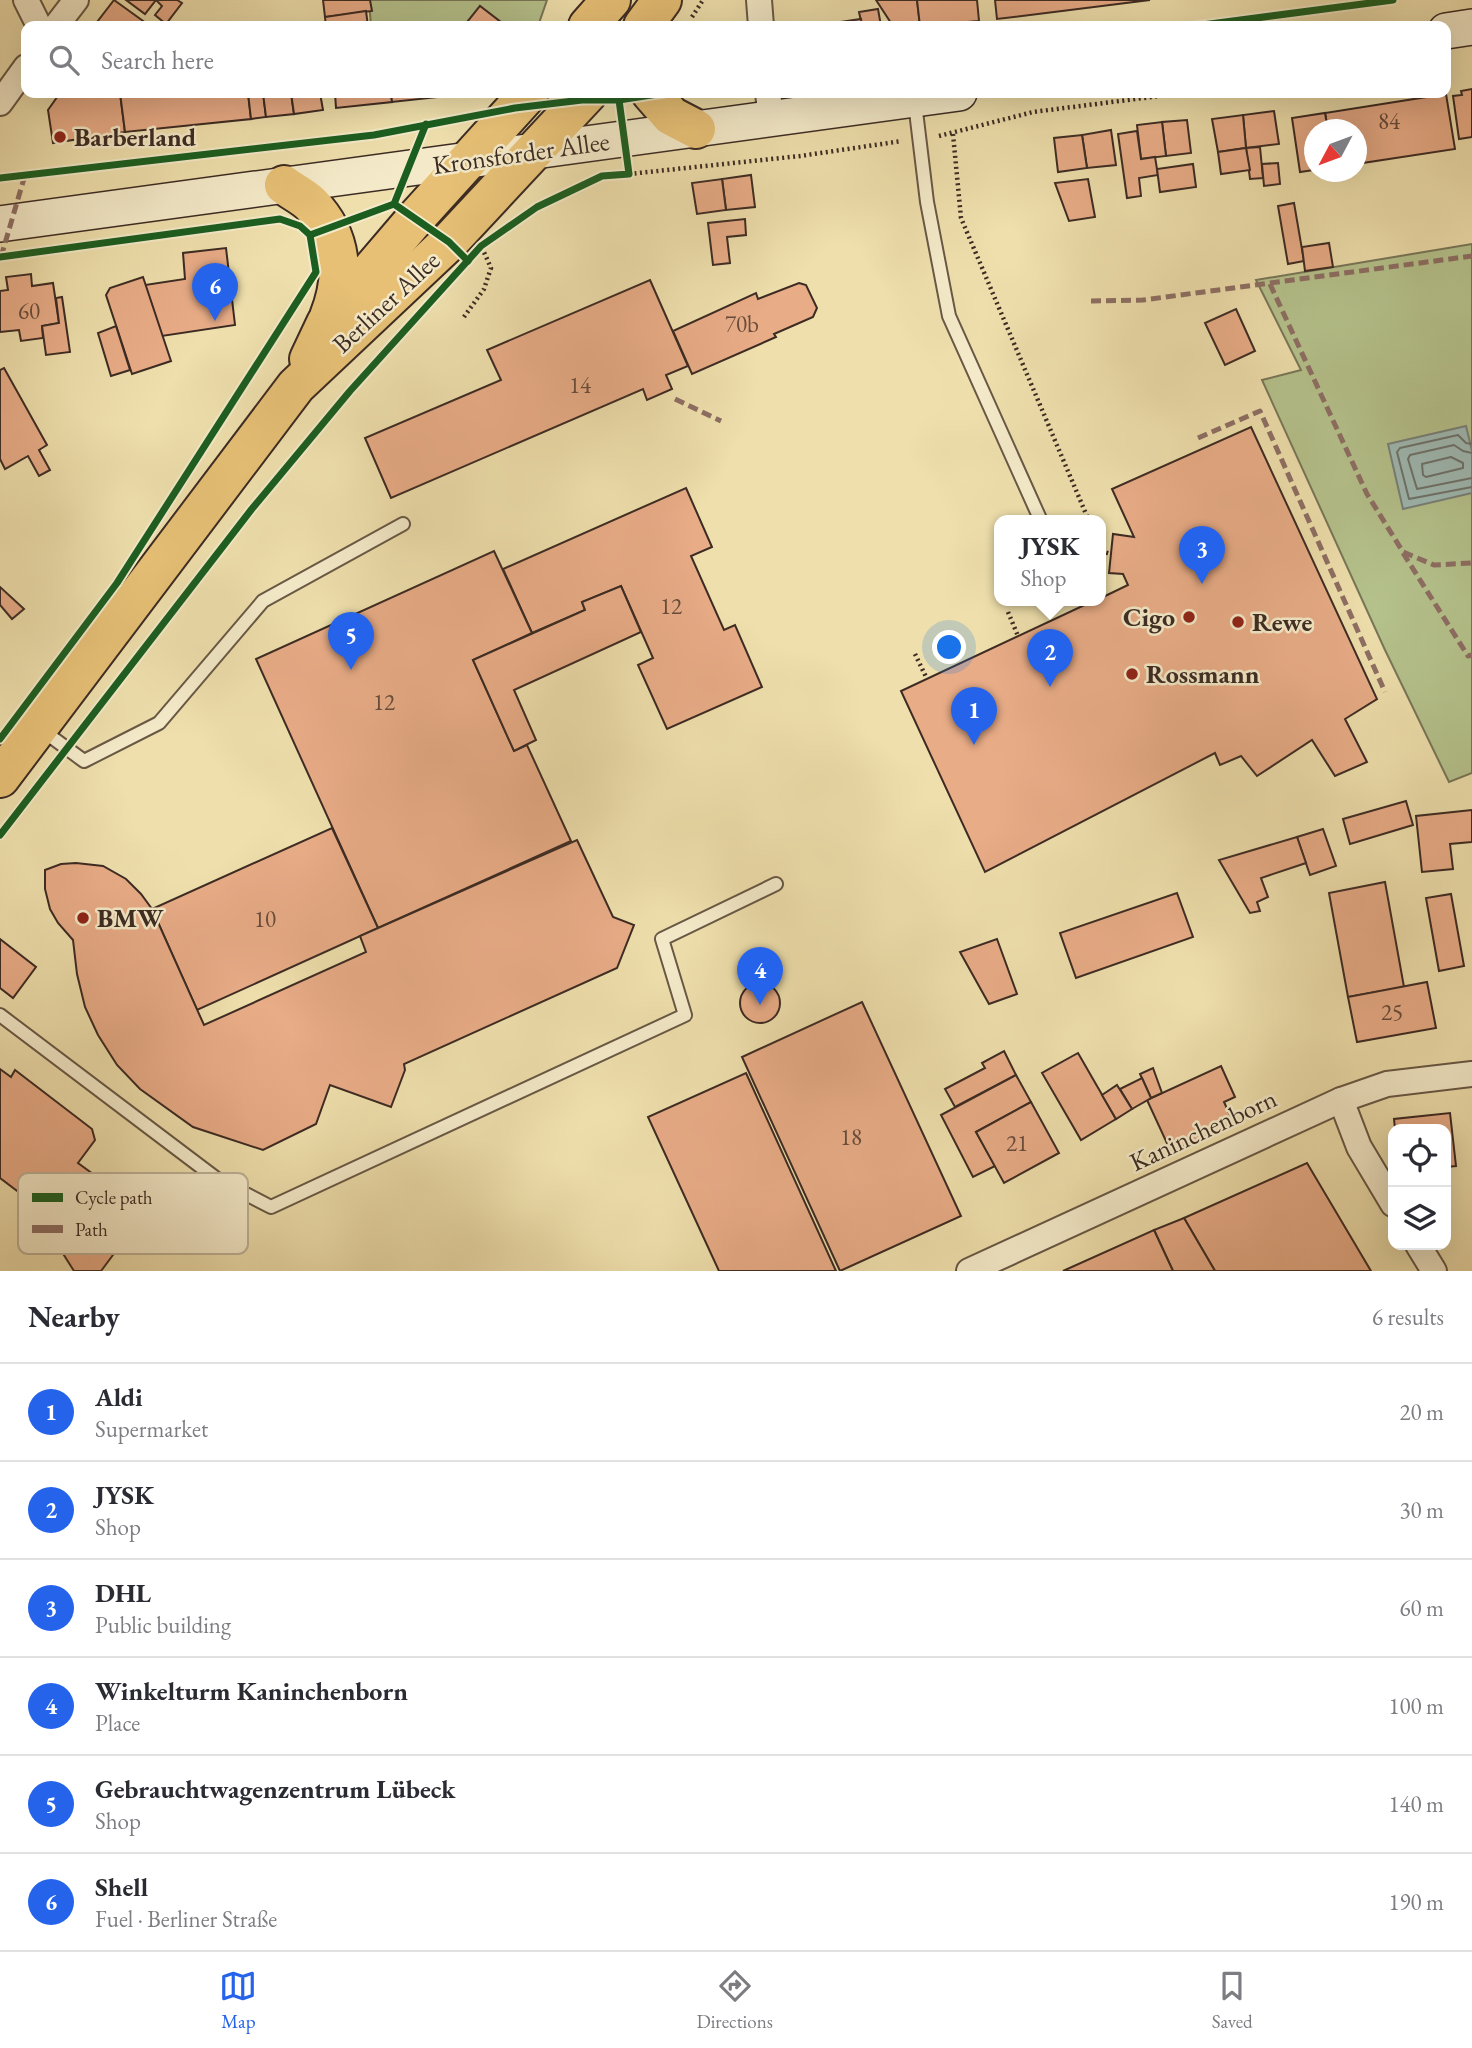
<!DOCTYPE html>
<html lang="en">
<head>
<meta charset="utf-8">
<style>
  body { margin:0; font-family:"EB Garamond",serif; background:#f7f7f7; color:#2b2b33 }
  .controls { position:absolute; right:21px; bottom:21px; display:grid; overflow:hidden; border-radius:14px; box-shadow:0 7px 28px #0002 }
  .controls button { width:63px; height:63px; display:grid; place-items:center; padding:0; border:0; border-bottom:2px solid #e1e1e2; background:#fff; color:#2b2b33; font:35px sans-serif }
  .compass { position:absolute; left:1304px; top:119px; width:63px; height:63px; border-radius:50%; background:#fff; box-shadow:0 7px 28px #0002; rotate:229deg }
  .you { position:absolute; left:950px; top:648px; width:24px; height:24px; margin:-18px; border:5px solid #fff; border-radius:50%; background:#1a73e8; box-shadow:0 0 0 10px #1a73e833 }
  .badge { display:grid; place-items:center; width:46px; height:46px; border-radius:50%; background:#2563eb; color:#fff; font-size:23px; font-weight:700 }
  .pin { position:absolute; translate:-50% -58px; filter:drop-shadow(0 2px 4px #0008) }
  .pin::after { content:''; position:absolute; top:37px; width:24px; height:21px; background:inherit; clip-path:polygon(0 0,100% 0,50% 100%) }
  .popup { position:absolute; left:994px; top:515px; width:112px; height:91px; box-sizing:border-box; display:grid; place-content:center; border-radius:14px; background:#fff; filter:drop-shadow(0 2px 5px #0005); font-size:23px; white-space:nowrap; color:#7c7c81 }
  .popup b { font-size:26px; color:#2b2b33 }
  .popup::after { content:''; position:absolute; left:50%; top:100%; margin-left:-14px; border:14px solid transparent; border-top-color:#fff }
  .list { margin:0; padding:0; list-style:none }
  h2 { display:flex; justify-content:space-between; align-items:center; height:91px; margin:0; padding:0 28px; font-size:30px }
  h2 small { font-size:23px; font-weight:400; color:#7c7c81 }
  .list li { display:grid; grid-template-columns:46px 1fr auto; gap:21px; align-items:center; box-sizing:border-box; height:98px; padding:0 28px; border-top:2px solid #e1e1e2 }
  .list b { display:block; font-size:26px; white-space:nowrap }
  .list p { margin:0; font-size:23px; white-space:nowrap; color:#7c7c81 }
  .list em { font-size:23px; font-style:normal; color:#7c7c81 }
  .icon { flex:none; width:38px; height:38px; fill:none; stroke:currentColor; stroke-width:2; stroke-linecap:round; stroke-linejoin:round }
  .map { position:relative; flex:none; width:1472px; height:1271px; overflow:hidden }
  .search { position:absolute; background:#fff; box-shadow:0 7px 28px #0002; left:21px; right:21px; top:21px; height:77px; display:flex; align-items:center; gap:18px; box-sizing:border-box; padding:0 24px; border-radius:14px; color:#7c7c81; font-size:26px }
  .sheet { height:679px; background:#fff }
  nav { display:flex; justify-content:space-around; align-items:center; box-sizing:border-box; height:98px; border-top:2px solid #e1e1e2; background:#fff; font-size:19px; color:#7c7c81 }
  nav a { display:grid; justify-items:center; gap:4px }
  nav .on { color:#2563eb }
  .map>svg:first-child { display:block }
</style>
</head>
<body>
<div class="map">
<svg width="1472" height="1271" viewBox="0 0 1472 1271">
  <rect width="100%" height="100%" fill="#eedfac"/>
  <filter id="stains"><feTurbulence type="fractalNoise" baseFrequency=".00286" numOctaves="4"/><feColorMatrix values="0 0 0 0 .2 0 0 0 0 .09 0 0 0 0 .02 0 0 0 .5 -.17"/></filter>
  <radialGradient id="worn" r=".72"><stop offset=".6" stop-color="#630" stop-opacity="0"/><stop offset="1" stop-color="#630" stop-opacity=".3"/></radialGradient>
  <g fill="#b5c28c" stroke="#787658" stroke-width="2">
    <path d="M369,0H547L538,26H506L480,6L464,26H371Z"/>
    <path d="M1472,244V773L1449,782L1385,650L1262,380L1301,370L1256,280Z"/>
  </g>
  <path fill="#9ebab4" stroke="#77817a" stroke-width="2" d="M1466,426L1472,451V493L1403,509L1388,444Z"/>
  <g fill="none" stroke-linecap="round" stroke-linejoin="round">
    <g stroke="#6d726c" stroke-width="2">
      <path d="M1472,444L1466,443L1458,435L1400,448L1397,452L1409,499L1472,487"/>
      <path d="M1472,453L1463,451L1454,445L1410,455L1408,459L1417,489L1472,478"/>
      <path d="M1451,457L1463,463V468L1426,477L1423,475L1422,464Z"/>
    </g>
  </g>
  <g fill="#e8ac87" stroke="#3c2b23" stroke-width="2">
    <path d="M114,0L150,26H94Z"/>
    <path d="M126,0H156L145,14Z"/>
    <path d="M177,0L182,3L166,24L155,15L162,6L156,0Z"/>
    <path d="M323,0H370L372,11L325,17Z"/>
    <path d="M876,0H917L920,26H893Z"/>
    <path d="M917,0H977L979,21L920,26Z"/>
    <path d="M995,0H1150L997,19Z"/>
    <path d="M480,6L506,26H464Z"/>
    <path d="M878,9L881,26H862L859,12Z"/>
    <path d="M366,11L368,26H326L325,17Z"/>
    <path d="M861,19L862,26H833V23Z"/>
    <path d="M1472,89V137L1459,139L1453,96L1462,95L1461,91Z"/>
    <path d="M60,93H120L125,132L53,143L48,110Z"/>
    <path d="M120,93H248L251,119L125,132Z"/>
    <path d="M248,93H263L266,117L251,119Z"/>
    <path d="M263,93H291L294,114L266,117Z"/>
    <path d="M291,93H320L323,110L294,114Z"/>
    <path d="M335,93H391L392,102L336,108Z"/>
    <path d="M391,93H447L448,96L392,102Z"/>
    <path d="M1446,94L1455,149L1356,164V130H1328L1325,113Z"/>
    <path d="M1274,111L1279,144L1246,148L1243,115Z"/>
    <path d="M1325,113L1328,130H1314V170L1300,172L1292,118Z"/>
    <path d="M1243,115L1246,148L1218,152L1212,119Z"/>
    <path d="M1187,120L1191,153L1166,156L1162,122Z"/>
    <path d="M1162,122L1166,156L1141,159L1137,125Z"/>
    <path d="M1111,130L1116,165L1087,168L1082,135Z"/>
    <path d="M1137,131L1141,159L1155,157L1158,175L1139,178L1141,196L1127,198L1118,134Z"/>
    <path d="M1082,135L1087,168L1058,172L1054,138Z"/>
    <path d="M1260,147L1263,178L1250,179L1246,148Z"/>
    <path d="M1246,148L1250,170L1221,174L1218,152Z"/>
    <path d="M1278,163L1280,184L1264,186L1262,164Z"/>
    <path d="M1193,164L1196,187L1160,192L1157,169Z"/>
    <path d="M751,175L755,207L726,210L722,179Z"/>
    <path d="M722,179L726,210L697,214L692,183Z"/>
    <path d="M1088,179L1095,217L1069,221L1055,183Z"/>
    <path d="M1294,203L1304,261L1288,264L1278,206Z"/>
    <path d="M745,219L746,235L727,237L730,263L713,265L708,223Z"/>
    <path d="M1329,243L1333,267L1305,271L1302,247Z"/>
    <path d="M226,248L235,325L162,336L145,285L185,279L183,253Z"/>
    <path d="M31,274L32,286L53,283L59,323L42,326L43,338L21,341L19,330L0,332V291L8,290L6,277Z"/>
    <path d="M143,277L171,361L132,374L106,295L110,288Z"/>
    <path d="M650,280L688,366L666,375L672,389L647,400L643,389L391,498L365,438L501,380L487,350Z"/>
    <path d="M799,283L806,285L817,308L813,317L774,334L776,337L692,374L673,331L756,293L758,299Z"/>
    <path d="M62,297L70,352L46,355L42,326L59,323L56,298Z"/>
    <path d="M1236,309L1255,351L1225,365L1205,323Z"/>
    <path d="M116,326L130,370L111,376L98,333Z"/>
    <path d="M4,368L47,445L39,450L50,470L39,476L28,456L5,469L0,459V370Z"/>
    <path d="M1251,427L1377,699L1345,719L1367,762L1335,776L1312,740L1257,776L1241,756L1220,765L1215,753L985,872L901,691L1093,601H1101V598L1128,585L1123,574L1109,573L1113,534L1134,537L1112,489Z"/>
    <path d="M686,488L712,547L691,556L724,630L735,625L762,687L667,729L638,665L653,658L621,586L582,602L585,610L532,633L503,569Z"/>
    <path d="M494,551L532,633L473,660L514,751L527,745L571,841L378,928L256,659Z"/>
    <path d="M621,586L641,632L514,690L536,740L514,751L473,660L585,610L582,602Z"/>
    <path d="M0,587L24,609L12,619L0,605Z"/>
    <path d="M1406,801L1413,825L1350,844L1343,819Z"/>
    <path d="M1472,810V842L1450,844L1453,869L1422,872L1416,816Z"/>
    <path d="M332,828L378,928L197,1010L152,909Z"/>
    <path d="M1323,829L1336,866L1310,875L1297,837Z"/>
    <path d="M1297,837L1306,863L1261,878L1268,897L1257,902L1260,911L1250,913L1219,860Z"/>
    <path d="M577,840L613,917L634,925L617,968L404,1064L405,1070L391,1107L330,1085L316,1124L263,1150L193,1127L140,1089L117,1065L98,1035L85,1007L77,974L73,940L58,923L50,909L45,889V870L61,864L76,863L103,866L126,879L141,894L152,909L204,1025L366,952L360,936Z"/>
    <path d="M1385,882L1404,987L1348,997L1329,893Z"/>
    <path d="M1177,893L1193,937L1076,978L1060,933Z"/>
    <path d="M1451,894L1464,966L1439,971L1426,898Z"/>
    <path d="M0,939L36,967L13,998L0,988Z"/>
    <path d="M997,939L1017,994L989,1004L960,952Z"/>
    <path d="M1427,982L1436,1028L1357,1042L1348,997Z"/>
    <circle cx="760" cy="1003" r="20"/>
    <path d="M862,1002L961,1216L840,1271L742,1057Z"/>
    <path d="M1004,1051L1016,1075L955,1107L945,1089L985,1068L982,1063Z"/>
    <path d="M1078,1053L1116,1119L1081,1140L1042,1073Z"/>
    <path d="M1221,1066L1235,1097L1224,1102L1234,1124L1171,1152L1147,1100Z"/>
    <path d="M1153,1068L1162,1093L1151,1098L1140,1074Z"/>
    <path d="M0,1069L11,1077L15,1070L92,1129L95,1140L78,1163L145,1212L101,1271H74L29,1200L0,1178Z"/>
    <path d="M746,1073L836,1271H719L648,1117Z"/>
    <path d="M1016,1075L1031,1102L976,1132L995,1166L973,1177L941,1115Z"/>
    <path d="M1142,1078L1151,1098L1132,1109L1120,1089Z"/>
    <path d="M1117,1085L1132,1109L1116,1119L1102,1095Z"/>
    <path d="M1031,1102L1059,1153L1004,1183L976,1132Z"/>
    <path d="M1450,1113L1456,1166L1446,1167V1129H1395L1394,1119Z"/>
    <path d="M1307,1163L1371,1271H1215L1184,1218Z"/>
    <path d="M1184,1218L1215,1271H1173L1154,1230Z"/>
    <path d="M1154,1230L1173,1271H1063Z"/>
  </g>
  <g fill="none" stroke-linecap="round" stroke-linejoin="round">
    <defs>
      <g id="service">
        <path d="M915,103L927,202L949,316L1041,521"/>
        <path d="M42,730L84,761L159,723L263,601L403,524"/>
        <path d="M0,1015L217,1179L271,1207L685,1015L662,939L776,884"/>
      </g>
      <g id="minor">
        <path d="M26,0L39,26"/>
        <path d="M759,0L761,26"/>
        <path d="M56,26L76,0"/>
        <path d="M768,93L771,119"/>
        <path d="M0,103L26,67"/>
        <path d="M1341,1100L1359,1147L1393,1204"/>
        <path d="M1418,1245L1434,1271"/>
        <path d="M969,1271L1341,1100L1387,1084L1472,1074"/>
      </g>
      <g id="secondary">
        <path d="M1446,31L1472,27"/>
        <path d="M0,224L959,93"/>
      </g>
      <g id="primary">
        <path d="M588,26L611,0"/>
        <path d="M643,26L662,0"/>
        <path d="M651,93L671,116L696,129"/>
        <path d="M284,185C292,191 304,197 311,204C343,237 345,276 329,317"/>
        <path d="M309,359L326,323L414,220L529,93"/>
        <path d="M0,778L296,386L449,242L588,93"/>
      </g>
    </defs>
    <use href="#service" stroke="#685845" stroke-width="16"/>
    <use href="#minor" stroke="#685845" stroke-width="28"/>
    <use href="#secondary" stroke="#3c2b23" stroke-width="38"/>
    <use href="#primary" stroke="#3c2b23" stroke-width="42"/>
    <g stroke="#3c2b23" stroke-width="4.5" stroke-dasharray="2 3.5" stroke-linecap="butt">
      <path d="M692,17L703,0"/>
      <path d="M953,134L961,218L1089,521"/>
      <path d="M939,136L1033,112L1183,93"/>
      <path d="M629,174L800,156L902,141"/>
      <path d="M464,317L484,289L491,268L483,250"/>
      <path d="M1101,551L1111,554"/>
      <path d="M1008,612L1018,636"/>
      <path d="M915,654L927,679"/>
    </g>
    <use href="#service" stroke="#f4eac9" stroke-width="12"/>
    <use href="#minor" stroke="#f4eac9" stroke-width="24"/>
    <use href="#secondary" stroke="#f4eac9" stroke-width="35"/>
    <use href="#primary" stroke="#e7c076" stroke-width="38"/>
    <g stroke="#8d6e63" stroke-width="5" stroke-dasharray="10 5" stroke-linecap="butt">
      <path d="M1,257L25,175"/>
      <path d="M1270,284L1367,494L1403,552L1434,565L1472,563"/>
      <path d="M1091,301L1143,300L1472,256"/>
      <path d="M675,399L721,421"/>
      <path d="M1198,438L1260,411L1385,692"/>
      <path d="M1403,553L1468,656L1472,655"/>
    </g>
    <defs>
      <g id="cycleway">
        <path d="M1195,26L1393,0"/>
        <path d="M0,178L374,135L515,108L582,100H619L664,93"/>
        <path d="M394,204L449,242L468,261"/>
        <path d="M310,235L394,204L426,124"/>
        <path d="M0,257L280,219L300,226L310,235L316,272L117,583L0,739"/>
        <path d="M0,835L251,510L350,391L481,246L537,207L602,176L629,174L619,100L620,95L618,93"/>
      </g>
    </defs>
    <use href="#cycleway" stroke="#f4eac9" stroke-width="11"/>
    <use href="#cycleway" stroke="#1b5e20" stroke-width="7"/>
  </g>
  <g fill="#8f2418" stroke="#f4eac9" stroke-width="2.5">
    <circle cx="60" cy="137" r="7"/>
    <circle cx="1189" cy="617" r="7"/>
    <circle cx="1238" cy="622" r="7"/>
    <circle cx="1132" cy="674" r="7"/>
    <circle cx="83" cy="918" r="7"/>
  </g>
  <g text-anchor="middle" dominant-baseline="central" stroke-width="5" stroke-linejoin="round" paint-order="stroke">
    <g font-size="23" fill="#674b3c">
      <text x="1389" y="121">84</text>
      <text x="29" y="311">60</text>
      <text x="742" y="324">70b</text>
      <text x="580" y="385">14</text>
      <text x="671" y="606">12</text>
      <text x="384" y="702">12</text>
      <text x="265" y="919">10</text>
      <text x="1392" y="1012">25</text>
      <text x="851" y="1137">18</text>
      <text x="1017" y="1143">21</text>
    </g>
    <g font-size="26" font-weight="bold" fill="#3c2b23" stroke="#f4eac9" text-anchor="start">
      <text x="74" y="137">Barberland</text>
      <text x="1175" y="617" text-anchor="end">Cigo</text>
      <text x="1252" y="622">Rewe</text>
      <text x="1146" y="674">Rossmann</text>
      <text x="97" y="918">BMW</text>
    </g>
    <g font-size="26" fill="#3c2b23" stroke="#f4eac9">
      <text transform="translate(521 153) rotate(-8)">Kronsforder Allee</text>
      <text transform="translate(386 302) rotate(-43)">Berliner Allee</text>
      <text transform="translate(1203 1130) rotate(-25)">Kaninchenborn</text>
    </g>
  </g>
  <rect x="18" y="1173" width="230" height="81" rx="10" fill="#f4eac9" stroke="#bdb197" stroke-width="2"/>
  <rect x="32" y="1193" width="31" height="9" fill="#1b5e20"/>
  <rect x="32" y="1225" width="31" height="8" fill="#8d6e63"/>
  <g font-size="19" fill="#3c2b23">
    <text x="75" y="1204">Cycle path</text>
    <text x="75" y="1236">Path</text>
  </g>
  <rect width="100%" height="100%" filter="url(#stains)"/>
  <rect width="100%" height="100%" fill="url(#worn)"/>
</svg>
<div class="controls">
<button><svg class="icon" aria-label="locate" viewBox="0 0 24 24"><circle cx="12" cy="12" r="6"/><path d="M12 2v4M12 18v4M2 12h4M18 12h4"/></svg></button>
<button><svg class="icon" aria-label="layers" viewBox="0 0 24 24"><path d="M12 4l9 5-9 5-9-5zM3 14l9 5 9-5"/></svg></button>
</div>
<svg class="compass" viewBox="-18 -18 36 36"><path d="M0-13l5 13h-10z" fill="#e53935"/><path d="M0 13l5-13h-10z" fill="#7c7c81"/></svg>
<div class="you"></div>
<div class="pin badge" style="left:974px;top:745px">1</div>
<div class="pin badge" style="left:1050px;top:687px">2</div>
<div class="popup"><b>JYSK</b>Shop</div>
<div class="pin badge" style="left:1202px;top:584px">3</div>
<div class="pin badge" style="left:760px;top:1005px">4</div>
<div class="pin badge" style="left:351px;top:670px">5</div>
<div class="pin badge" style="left:215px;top:321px">6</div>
<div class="search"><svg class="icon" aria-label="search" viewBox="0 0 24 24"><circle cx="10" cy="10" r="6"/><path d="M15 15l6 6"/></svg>Search here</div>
</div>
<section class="sheet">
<h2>Nearby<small>6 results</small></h2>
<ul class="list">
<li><span class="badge">1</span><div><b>Aldi</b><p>Supermarket</p></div><em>20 m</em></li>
<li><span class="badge">2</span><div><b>JYSK</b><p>Shop</p></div><em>30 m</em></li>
<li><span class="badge">3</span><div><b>DHL</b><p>Public building</p></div><em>60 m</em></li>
<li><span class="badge">4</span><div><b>Winkelturm Kaninchenborn</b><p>Place</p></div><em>100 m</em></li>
<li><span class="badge">5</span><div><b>Gebrauchtwagenzentrum Lübeck</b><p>Shop</p></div><em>140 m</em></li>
<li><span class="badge">6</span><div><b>Shell</b><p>Fuel · Berliner Straße</p></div><em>190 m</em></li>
</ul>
</section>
<nav>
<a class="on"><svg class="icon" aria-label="map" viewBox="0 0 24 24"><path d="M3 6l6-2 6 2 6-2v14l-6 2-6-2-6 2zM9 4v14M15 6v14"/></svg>Map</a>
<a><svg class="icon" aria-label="directions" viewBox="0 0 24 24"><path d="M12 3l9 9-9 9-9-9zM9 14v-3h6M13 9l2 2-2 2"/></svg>Directions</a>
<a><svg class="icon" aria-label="saved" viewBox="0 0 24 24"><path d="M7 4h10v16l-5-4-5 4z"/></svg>Saved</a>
</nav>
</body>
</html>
